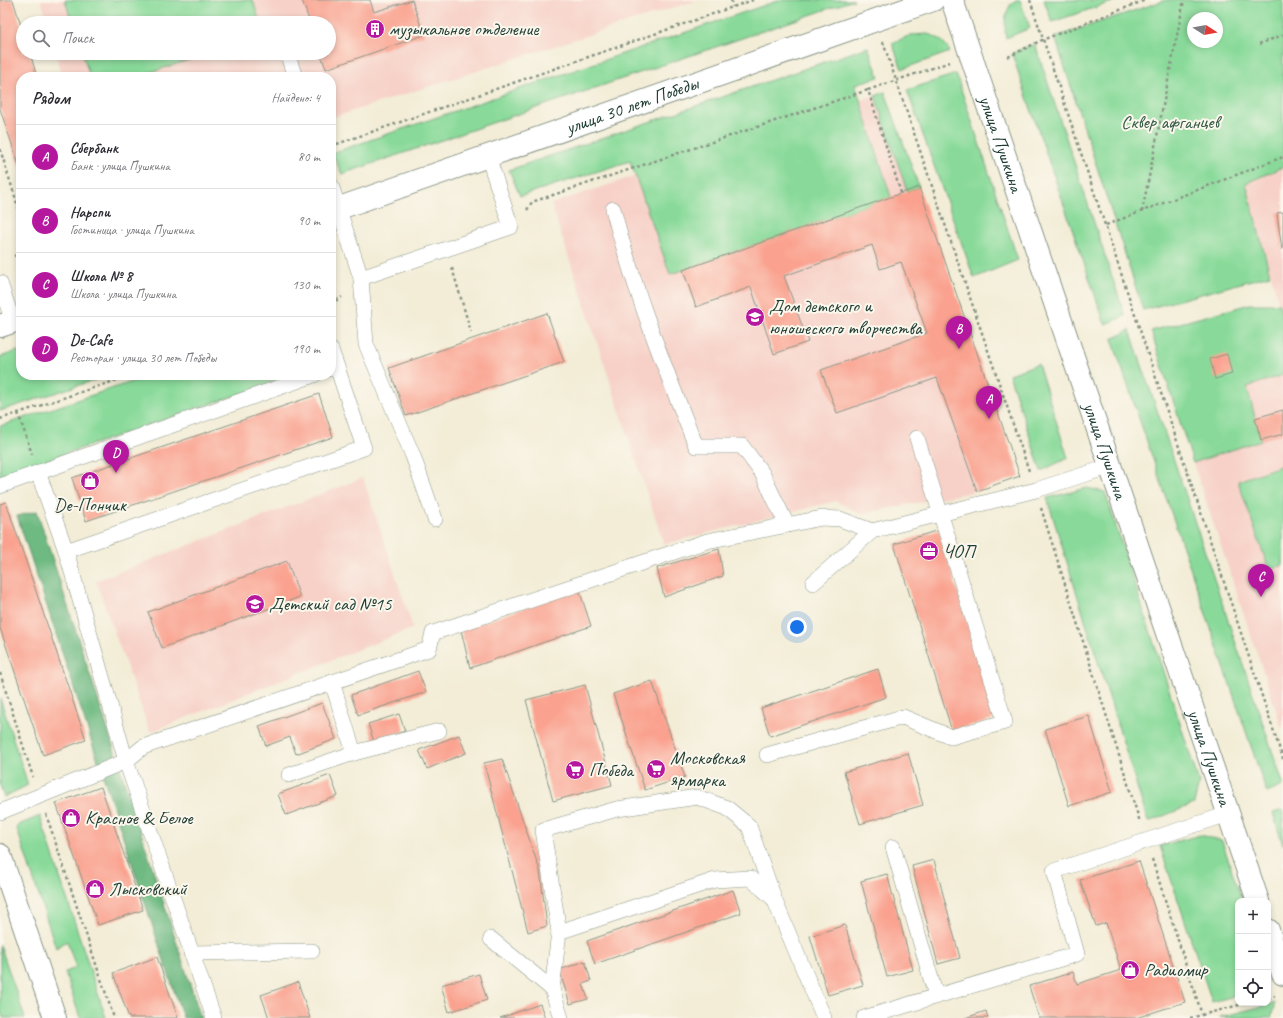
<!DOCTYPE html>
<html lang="ru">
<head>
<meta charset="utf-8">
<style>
  body { margin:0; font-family:Caveat,sans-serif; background:#f7f7f7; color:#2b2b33 }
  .controls { position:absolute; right:12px; bottom:12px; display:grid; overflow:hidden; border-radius:8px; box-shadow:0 2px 6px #0003 }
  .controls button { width:36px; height:36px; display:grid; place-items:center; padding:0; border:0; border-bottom:1px solid #e1e1e2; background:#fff; color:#2b2b33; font:20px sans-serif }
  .compass { position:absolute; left:1187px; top:12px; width:36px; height:36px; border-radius:50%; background:#fff; box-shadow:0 2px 6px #0003; rotate:101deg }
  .you { position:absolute; left:797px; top:627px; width:14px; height:14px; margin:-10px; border:3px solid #fff; border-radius:50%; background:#1a73e8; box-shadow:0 0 0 6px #1a73e833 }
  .badge { display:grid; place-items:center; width:26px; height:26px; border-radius:50%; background:#b5179e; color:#fff; font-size:13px; font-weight:700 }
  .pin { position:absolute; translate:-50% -33px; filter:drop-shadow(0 1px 2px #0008) }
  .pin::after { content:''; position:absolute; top:21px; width:14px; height:12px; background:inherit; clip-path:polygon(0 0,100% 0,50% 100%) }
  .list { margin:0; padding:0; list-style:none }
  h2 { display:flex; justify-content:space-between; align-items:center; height:52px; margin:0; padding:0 16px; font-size:17px }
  h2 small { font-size:13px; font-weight:400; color:#7c7c81 }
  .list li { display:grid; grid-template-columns:26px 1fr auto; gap:12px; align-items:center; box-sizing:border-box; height:64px; padding:0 16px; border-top:1px solid #e1e1e2 }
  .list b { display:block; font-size:15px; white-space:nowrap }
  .list p { margin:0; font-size:13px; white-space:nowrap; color:#7c7c81 }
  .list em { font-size:13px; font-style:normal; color:#7c7c81 }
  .icon { flex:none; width:22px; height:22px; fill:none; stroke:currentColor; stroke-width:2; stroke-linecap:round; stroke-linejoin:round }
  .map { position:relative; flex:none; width:1283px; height:1018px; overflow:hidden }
  .search { position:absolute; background:#fff; box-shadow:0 2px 6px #0003; left:16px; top:16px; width:320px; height:44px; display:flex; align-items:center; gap:10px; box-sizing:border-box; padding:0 14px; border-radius:22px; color:#7c7c81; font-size:15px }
  .panel { position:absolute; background:#fff; box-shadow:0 2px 6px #0003; left:16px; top:72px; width:320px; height:308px; border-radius:16px }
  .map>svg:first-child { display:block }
</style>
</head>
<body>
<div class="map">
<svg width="1283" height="1018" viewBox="0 0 1283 1018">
  <rect width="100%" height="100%" fill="#fbf7ec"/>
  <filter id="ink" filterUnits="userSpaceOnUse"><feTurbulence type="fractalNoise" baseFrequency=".025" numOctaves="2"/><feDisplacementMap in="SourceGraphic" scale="8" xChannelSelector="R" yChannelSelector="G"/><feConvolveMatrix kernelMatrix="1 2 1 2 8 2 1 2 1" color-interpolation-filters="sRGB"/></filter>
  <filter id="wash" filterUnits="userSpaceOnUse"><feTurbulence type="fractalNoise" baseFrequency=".012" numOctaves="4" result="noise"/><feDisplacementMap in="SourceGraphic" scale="16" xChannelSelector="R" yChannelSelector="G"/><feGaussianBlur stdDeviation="0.9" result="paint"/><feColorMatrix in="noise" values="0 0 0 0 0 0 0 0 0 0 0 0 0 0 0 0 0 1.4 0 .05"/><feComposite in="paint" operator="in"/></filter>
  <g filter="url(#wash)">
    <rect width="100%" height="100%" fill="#f3edd7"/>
    <g fill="#f7d1c8">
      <path d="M41,0H697L331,118V77H62L56,53H329V23H48Z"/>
      <path d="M885,92L1020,476L977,491L860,514L836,501L664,544L551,204Z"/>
      <path d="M1283,167V319L1246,183Z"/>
      <path d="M1283,375V731L1193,463L1261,440L1247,387Z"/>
      <path d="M363,478L413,628L150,732L96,581Z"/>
    </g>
    <g fill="#89da9a" stroke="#548c67" fill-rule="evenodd">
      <path d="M65,0H253L260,23H72Z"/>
      <path d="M780,0H854L342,174L332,153Z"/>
      <path d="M1016,0H1020L1030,28L1006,38C1004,26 1004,7 1016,0Z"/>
      <path d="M1044,0H1118L1052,22Z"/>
      <path d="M1166,0H1283V167L1246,183L1270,275L1143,310L1055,37ZM1193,18H1217V42H1193Z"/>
      <path d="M927,34C939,37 944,41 950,52L902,69L892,43L911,35Z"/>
      <path d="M1035,44L1125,316L1105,324L1012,54L1021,49Z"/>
      <path d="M868,47L879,77L855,84L891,197L683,270L670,274L630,161L520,196L509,170Z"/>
      <path d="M82,53H211L136,77H90Z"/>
      <path d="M956,74L1018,260L974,278L907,90Z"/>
      <path d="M885,92L919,187L907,191L875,96Z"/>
      <path d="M1250,304H1279L1283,319V375L1247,387L1261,440L1193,463L1151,331Z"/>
      <path d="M1130,330L1283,783V786L1267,793L1112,339Z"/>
      <path d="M21,350V375H110L0,411V357Z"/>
      <path d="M1038,364L1068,458L1041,471L1009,374Z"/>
      <path d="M152,375H295L0,476V426Z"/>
      <path d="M1283,465V565L1269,570L1238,481Z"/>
      <path d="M1087,488L1105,492L1199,782L1194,804L1148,822L1047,498Z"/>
      <path d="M0,698L28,785L4,797L0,785Z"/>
      <path d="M1283,810V845L1273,813Z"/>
      <path d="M40,816L106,1018H80L65,972L76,968L67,941L56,948L16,826Z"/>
      <path d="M1200,835L1222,841L1242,901H1238V995L1212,1002L1160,846Z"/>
      <path d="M0,945L25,1018H3L0,1009Z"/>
      <path d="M1275,1003L1271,1018L1220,1017Z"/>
    </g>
    <path fill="#6eba82" stroke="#467c5b" d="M37,511L201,1018H183L17,516Z"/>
    <g id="blocks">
      <g fill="#faa28f">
        <path d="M0,0H13L23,32V53H30L37,77H21V171L0,109Z"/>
        <path d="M302,0H370L374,12L412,0L424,35L326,69L320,53H329V23H310Z"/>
        <path d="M919,187L1020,476L977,491L937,378L837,413L821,370L927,333L901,262L880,269L872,245L784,276L808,342L774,354L751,287L696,307L683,270Z"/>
        <path d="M1283,212V249L1282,250L1277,213Z"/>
        <path d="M547,313L564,362L406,416L389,368Z"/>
        <path d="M1227,354L1232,374L1215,379L1210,359Z"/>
        <path d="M319,394L333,437L86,521L72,478Z"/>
        <path d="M1283,410V434L1261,440L1255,418Z"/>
        <path d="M6,502L86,740L43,755L0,628V504Z"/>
        <path d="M939,530L997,718L952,731L894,544Z"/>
        <path d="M719,549L723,576L664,597L657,568Z"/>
        <path d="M287,561L300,597L162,648L148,612Z"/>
        <path d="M579,589L591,626L470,668L461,630Z"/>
        <path d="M878,669L886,697L770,736L761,708Z"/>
        <path d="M418,671L426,692L358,715L351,695Z"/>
        <path d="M652,681L685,777L645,790L613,694Z"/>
        <path d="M585,685L612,785L553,801L526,700Z"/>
        <path d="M322,703L336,739L296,754L290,737L266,746L259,726Z"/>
        <path d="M399,714L405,731L374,742L368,724Z"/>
        <path d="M1089,716L1112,792L1069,806L1045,729Z"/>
        <path d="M459,735L466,753L427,769L419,750Z"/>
        <path d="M908,753L923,805L860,824L844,772Z"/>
        <path d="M502,759L540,871L547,926L528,932L484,763Z"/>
        <path d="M330,775L338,796L286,815L278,794Z"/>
        <path d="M101,787L143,910L98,925L56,803Z"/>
        <path d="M934,860L960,958L938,964L912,866Z"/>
        <path d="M1139,861L1185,1002L1136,1018H1039L1029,986L1073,972L1077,984L1121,970L1106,923L1096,926L1080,880Z"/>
        <path d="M887,874L913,970L887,977L861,881Z"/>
        <path d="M733,890L741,913L595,964L587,941Z"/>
        <path d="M845,925L863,985L828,995L810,936Z"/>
        <path d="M157,957L178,1018H129L113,973Z"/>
        <path d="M585,961L591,981L583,984L588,999L570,1004L559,970Z"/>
        <path d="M479,974L487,1000L449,1012L441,985Z"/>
        <path d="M298,982L310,1018H269L261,995Z"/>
        <path d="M540,1004L545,1018H500Z"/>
        <path d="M986,1011L988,1018H965Z"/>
      </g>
    </g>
  </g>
  <g filter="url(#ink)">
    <use href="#blocks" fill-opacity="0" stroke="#899586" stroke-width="1"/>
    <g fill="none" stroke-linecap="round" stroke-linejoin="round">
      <defs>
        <g id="lane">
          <path d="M287,53L295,77"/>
          <path d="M331,185L361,278L511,227L488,156"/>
          <path d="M613,209C634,290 665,369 696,446H742L762,473L787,525"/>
          <path d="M361,278L366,344L413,456L435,519"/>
          <path d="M0,283L13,322"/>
          <path d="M331,350L337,367L331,369"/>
          <path d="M0,486L314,375"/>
          <path d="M66,551L364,448L337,367"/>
          <path d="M813,583L872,531L1036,490L1111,466"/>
          <path d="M332,682L354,753"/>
          <path d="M767,755L903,717L951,737L1005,722L917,438"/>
          <path d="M289,775L354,753L439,731"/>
          <path d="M0,812L126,761L66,551L38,472"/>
          <path d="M893,847L936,996"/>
          <path d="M559,932L543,830L617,809L697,797L727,808L749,826L774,898"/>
          <path d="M491,939L552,989"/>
          <path d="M191,953L312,951"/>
          <path d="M214,1018L126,761L143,747L429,649L433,633L707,541L822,518L840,519L872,531"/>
          <path d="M561,1018L552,989L559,932L715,880L750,878L774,899L824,1018"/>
          <path d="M864,1018L1077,954L1054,871L1228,814"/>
        </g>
        <g id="secondary">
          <path id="s1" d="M952,0L1258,901"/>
          <path id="s2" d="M331,211L933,0"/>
          <path d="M0,326L21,319"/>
          <path d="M0,855L55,1018"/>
          <path d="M1268,930L1283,974"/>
        </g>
      </defs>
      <use href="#lane" stroke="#899586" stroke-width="16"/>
      <use href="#secondary" stroke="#899586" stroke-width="24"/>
      <g stroke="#899586" stroke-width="2.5" stroke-dasharray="3 3" stroke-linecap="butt">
        <path d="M731,0L733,7"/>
        <path d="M1030,0L1283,759"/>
        <path d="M883,42L1029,471"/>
        <path d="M1259,44L1283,35"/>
        <path d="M1008,57L1042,40L1146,0"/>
        <path d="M331,146L753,0"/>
        <path d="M0,149L21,216"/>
        <path d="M901,193L868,90L950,62"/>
        <path d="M527,210L532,202L868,90"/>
        <path d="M1142,212L1184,0"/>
        <path d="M1106,225L1283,157"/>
        <path d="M14,256L21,254"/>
        <path d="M452,268L471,332"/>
        <path d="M331,304L342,297"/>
        <path d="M18,413L32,454"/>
        <path d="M0,419L132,375"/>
        <path d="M1041,508L1140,822"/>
        <path d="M0,673L33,777"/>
        <path d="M46,814L114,1018"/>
        <path d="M1152,859L1203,1018"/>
        <path d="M1268,998L1275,996"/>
        <path d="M1190,1018L1247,1003"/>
      </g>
      <use href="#lane" stroke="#fff" stroke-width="15"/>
      <use href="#secondary" stroke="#fff" stroke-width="22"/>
    </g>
  </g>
  <defs>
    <symbol id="building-disc" viewBox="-11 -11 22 22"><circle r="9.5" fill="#b5179e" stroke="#fbf7ec"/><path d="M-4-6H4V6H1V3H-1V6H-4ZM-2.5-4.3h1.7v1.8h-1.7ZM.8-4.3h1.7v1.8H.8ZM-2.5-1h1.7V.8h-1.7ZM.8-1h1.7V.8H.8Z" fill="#fff"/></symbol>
    <symbol id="school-disc" viewBox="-11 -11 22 22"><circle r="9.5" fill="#b5179e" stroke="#fbf7ec"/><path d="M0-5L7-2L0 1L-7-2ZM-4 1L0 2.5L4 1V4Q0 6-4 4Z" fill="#fff"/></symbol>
    <symbol id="shop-disc" viewBox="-11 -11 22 22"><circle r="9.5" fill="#b5179e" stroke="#fbf7ec"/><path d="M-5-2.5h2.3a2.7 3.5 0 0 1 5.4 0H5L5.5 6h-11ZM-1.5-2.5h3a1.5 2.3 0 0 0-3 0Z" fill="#fff"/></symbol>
    <symbol id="office-disc" viewBox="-11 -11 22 22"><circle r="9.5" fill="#b5179e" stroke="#fbf7ec"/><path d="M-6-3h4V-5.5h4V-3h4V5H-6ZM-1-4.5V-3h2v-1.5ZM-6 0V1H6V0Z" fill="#fff"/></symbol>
    <symbol id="supermarket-disc" viewBox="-11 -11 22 22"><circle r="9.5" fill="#b5179e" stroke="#fbf7ec"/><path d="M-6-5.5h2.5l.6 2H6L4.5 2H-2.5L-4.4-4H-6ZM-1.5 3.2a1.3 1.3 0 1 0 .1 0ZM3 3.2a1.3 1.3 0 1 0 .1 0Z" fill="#fff"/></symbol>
  </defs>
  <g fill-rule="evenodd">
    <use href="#building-disc" x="364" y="18" width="22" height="22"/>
    <use href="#school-disc" x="744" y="306" width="22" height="22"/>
    <use href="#shop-disc" x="79" y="470" width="22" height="22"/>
    <use href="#office-disc" x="918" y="540" width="22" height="22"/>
    <use href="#school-disc" x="244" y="593" width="22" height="22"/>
    <use href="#supermarket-disc" x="645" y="758" width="22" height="22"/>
    <use href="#supermarket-disc" x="564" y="759" width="22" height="22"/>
    <use href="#shop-disc" x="60" y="807" width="22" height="22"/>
    <use href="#shop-disc" x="84" y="878" width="22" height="22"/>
    <use href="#shop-disc" x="1119" y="959" width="22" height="22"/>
  </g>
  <g text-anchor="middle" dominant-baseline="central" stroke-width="4" stroke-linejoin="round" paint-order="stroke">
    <g font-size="19" fill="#1f3d34" stroke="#fbf7ec" text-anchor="start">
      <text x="389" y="29">музыкальное отделение</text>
      <text x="769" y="306">Дом детского и<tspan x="769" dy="22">юношеского творчества</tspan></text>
      <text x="90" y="505" text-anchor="middle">De-Пончик</text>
      <text x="943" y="551">ЧОП</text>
      <text x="269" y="604">Детский сад №15</text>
      <text x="670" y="758">Московская<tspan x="670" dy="22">ярмарка</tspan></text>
      <text x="589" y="770">Победа</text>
      <text x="85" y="818">Красное &amp; Белое</text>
      <text x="109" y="889">Лысковский</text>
      <text x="1144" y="970">Радиомир</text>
    </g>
    <g font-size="19" fill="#1f3d34" stroke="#fbf7ec">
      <text stroke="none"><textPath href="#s2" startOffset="319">улица 30 лет Победы</textPath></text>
      <text stroke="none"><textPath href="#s1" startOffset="152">улица Пушкина</textPath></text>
      <text stroke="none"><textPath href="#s1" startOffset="476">улица Пушкина</textPath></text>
      <text stroke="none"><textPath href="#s1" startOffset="800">улица Пушкина</textPath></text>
    </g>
    <g font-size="19" fill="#345c48" stroke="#fbf7ec">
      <text x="1170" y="122">Сквер афганцев</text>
    </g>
  </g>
</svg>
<div class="controls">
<button>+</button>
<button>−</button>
<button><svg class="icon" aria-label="locate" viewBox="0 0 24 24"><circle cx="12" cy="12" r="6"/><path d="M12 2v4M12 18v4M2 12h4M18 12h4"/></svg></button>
</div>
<svg class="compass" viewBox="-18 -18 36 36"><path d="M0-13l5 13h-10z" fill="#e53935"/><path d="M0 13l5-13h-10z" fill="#7c7c81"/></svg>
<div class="you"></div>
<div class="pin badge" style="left:989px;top:419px">A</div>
<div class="pin badge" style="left:959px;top:349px">B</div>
<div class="pin badge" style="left:1261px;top:597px">C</div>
<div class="pin badge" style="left:116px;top:473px">D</div>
<div class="search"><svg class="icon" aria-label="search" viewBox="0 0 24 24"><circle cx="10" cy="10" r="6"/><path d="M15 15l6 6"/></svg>Поиск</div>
<section class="panel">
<h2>Рядом<small>Найдено: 4</small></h2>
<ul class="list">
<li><span class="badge">A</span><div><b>Сбербанк</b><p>Банк · улица Пушкина</p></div><em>80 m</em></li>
<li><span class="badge">B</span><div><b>Нарспи</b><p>Гостиница · улица Пушкина</p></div><em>90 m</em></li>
<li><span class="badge">C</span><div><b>Школа № 8</b><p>Школа · улица Пушкина</p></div><em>130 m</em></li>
<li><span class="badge">D</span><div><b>De-Cafe</b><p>Ресторан · улица 30 лет Победы</p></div><em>190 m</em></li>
</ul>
</section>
</div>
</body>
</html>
